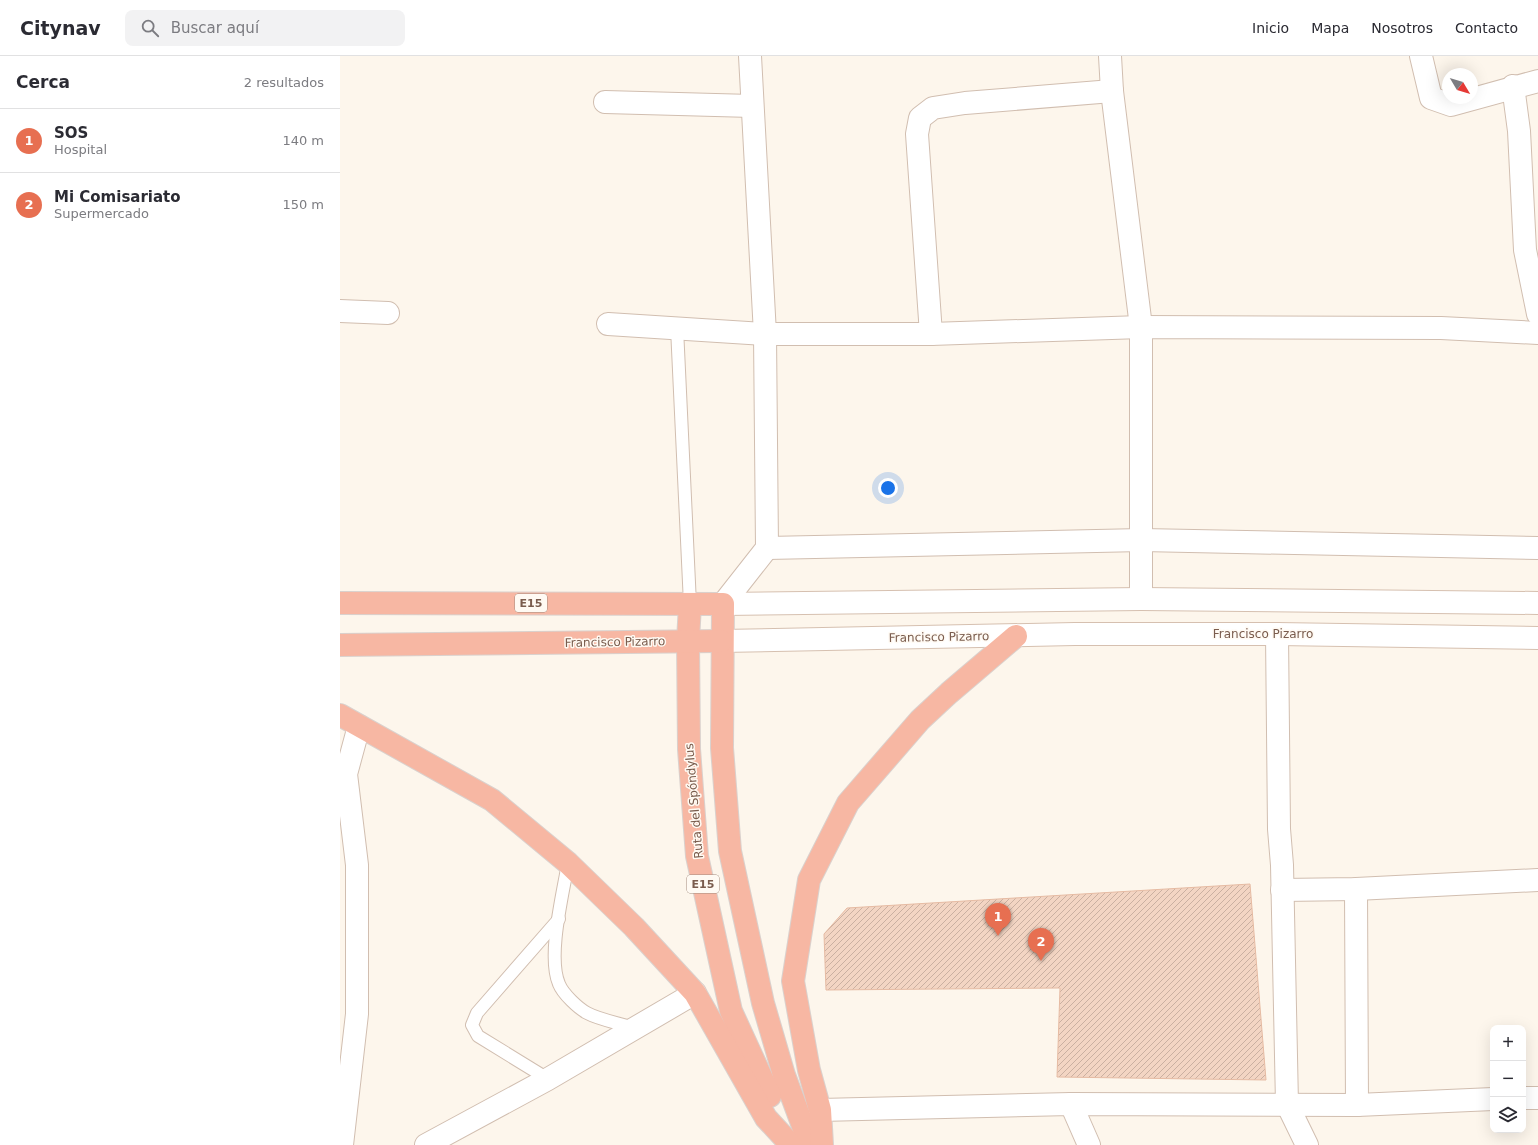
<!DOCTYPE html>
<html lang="es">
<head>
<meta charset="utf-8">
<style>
  body { margin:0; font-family:"DejaVu Sans",sans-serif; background:#f2f2f3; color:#2b2b33 }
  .controls { position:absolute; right:12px; bottom:12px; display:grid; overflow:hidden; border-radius:8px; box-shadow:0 4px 16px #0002 }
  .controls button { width:36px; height:36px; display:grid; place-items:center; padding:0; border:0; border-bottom:1px solid #e1e1e2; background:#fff; color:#2b2b33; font:20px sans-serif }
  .compass { position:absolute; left:1102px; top:12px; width:36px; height:36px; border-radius:50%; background:#fff; box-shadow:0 4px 16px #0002; rotate:128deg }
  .you { position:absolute; left:548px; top:432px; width:14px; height:14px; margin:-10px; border:3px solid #fff; border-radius:50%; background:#1a73e8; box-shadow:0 0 0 6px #1a73e833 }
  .badge { display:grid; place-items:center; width:26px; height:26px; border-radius:50%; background:#e76f51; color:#fff; font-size:13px; font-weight:700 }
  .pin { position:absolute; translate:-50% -33px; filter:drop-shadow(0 1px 2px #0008) }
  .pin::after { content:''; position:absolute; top:21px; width:14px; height:12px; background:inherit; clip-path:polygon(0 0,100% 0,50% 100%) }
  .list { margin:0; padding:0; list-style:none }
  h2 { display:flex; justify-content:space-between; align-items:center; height:52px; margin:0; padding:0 16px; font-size:17px }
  h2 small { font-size:13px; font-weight:400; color:#7c7c81 }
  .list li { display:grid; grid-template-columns:26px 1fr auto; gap:12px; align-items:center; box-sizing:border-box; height:64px; padding:0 16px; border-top:1px solid #e1e1e2 }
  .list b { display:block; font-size:15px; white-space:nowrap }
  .list p { margin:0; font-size:13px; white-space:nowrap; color:#7c7c81 }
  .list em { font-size:13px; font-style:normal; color:#7c7c81 }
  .icon { flex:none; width:22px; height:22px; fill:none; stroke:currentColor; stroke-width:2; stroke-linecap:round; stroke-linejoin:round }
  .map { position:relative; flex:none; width:1198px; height:1089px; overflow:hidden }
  header { display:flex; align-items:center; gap:24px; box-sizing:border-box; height:56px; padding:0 20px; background:#fff; border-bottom:1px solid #e1e1e2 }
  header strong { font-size:19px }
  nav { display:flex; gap:22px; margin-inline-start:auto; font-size:14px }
  .search { width:280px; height:36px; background:#f2f2f3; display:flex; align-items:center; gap:10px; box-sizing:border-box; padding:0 14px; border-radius:8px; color:#7c7c81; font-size:15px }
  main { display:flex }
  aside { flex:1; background:#fff }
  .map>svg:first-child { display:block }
</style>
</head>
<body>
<header>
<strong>Citynav</strong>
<div class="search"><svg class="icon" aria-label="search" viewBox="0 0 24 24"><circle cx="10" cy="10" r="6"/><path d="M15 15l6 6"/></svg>Buscar aquí</div>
<nav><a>Inicio</a><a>Mapa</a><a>Nosotros</a><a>Contacto</a></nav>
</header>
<main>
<aside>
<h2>Cerca<small>2 resultados</small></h2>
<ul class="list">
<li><span class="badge">1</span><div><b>SOS</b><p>Hospital</p></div><em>140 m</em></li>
<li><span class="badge">2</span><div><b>Mi Comisariato</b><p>Supermercado</p></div><em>150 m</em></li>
</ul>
</aside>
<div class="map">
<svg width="1198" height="1089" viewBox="0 0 1198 1089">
  <defs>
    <pattern id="building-hatch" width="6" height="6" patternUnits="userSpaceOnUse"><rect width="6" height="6" fill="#f3d5c3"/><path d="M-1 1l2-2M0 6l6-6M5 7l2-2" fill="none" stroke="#cab0a1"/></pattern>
  </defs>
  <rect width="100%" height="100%" fill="#fdf6ec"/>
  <path fill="url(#building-hatch)" stroke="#e6bba3" d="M910,828L926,1024L717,1021L720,932L486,934L484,878L507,852Z"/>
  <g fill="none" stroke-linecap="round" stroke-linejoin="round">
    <defs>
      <g id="lane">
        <path d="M337,272L350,548"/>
        <path d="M228,807C223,838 207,900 219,928C223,938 238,952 247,957C260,964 279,967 294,972"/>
        <path d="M208,1023L138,980L132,969L137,957L219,863"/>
      </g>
      <g id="street">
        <path d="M770,0L772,35L801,271V543"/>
        <path d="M1081,0L1091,42L1111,49L1198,25"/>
        <path d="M1173,30L1179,75L1185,194L1198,258"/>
        <path d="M265,46L412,50"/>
        <path d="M0,255L48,257"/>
        <path d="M268,268L425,278H591L801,271L1101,272L1198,277"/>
        <path d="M591,278L577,78L580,62L593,52L625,47L772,35"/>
        <path d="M427,492L802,484L1198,492"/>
        <path d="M383,548L427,492L425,278L410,0"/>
        <path d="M937,578L939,773L942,809L947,1048L967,1089"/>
        <path d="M1016,833L1017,1049"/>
        <path d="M942,834L1016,833L1198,824"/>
        <path d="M1183,1042H1198"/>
        <path d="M731,1048L749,1089"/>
        <path d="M480,1054L731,1048L1017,1049L1153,1043"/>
        <path d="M2,1089L17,958V809L6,718L19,670"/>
        <path d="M86,1089L208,1023L355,937"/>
      </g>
      <g id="secondary">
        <path d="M383,548L801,543L1198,547"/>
        <path d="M381,585L735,578H937L1198,582"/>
      </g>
      <g id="highway">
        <path d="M0,547L383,548L382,692L390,795L423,947L444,1019L470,1089"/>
        <path d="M350,548L348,585L349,693L357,800L391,955L430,1040"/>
        <path d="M0,589L381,585"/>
        <path d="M0,659L152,744L228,807L294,871L355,937L426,1062L451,1089"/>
        <path d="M482,1089L480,1054L469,1014L453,925L469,824L508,747L580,664L609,637L676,580"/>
      </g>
    </defs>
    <use href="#lane" stroke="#d1beb0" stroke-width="14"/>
    <use href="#street" stroke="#d1beb0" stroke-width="24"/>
    <use href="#secondary" stroke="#d6c0b0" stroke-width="24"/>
    <use href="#highway" stroke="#dad1cd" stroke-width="24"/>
    <use href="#lane" stroke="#fff" stroke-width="12"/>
    <use href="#street" stroke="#fff" stroke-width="22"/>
    <use href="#secondary" stroke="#fff" stroke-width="22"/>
    <use href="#highway" stroke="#f7b7a3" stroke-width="22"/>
  </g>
  <g text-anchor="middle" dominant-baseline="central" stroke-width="3" stroke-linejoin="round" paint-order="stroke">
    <g fill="#fffaf3" stroke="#a28b7f" stroke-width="1">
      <rect x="175" y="538" width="32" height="18" rx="3"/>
      <rect x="347" y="819" width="32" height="18" rx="3"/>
    </g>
    <g font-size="11" font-weight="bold" fill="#7a5c4d">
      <text x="191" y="547">E15</text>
      <text x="363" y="828">E15</text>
    </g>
    <g font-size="12" fill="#7a5c4d" stroke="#fffaf3">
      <text x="923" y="578">Francisco Pizarro</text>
      <text transform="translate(599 581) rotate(-1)">Francisco Pizarro</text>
      <text transform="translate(275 586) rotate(-1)">Francisco Pizarro</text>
      <text transform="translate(354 745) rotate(-95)">Ruta del Spóndylus</text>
    </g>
  </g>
</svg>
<div class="controls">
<button>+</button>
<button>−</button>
<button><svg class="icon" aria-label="layers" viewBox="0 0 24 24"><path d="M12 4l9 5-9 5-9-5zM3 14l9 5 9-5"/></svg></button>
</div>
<svg class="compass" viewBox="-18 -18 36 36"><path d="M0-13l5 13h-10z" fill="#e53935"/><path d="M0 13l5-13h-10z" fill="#7c7c81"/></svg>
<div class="you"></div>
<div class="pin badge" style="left:658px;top:880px">1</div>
<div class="pin badge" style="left:701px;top:905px">2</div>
</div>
</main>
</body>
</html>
